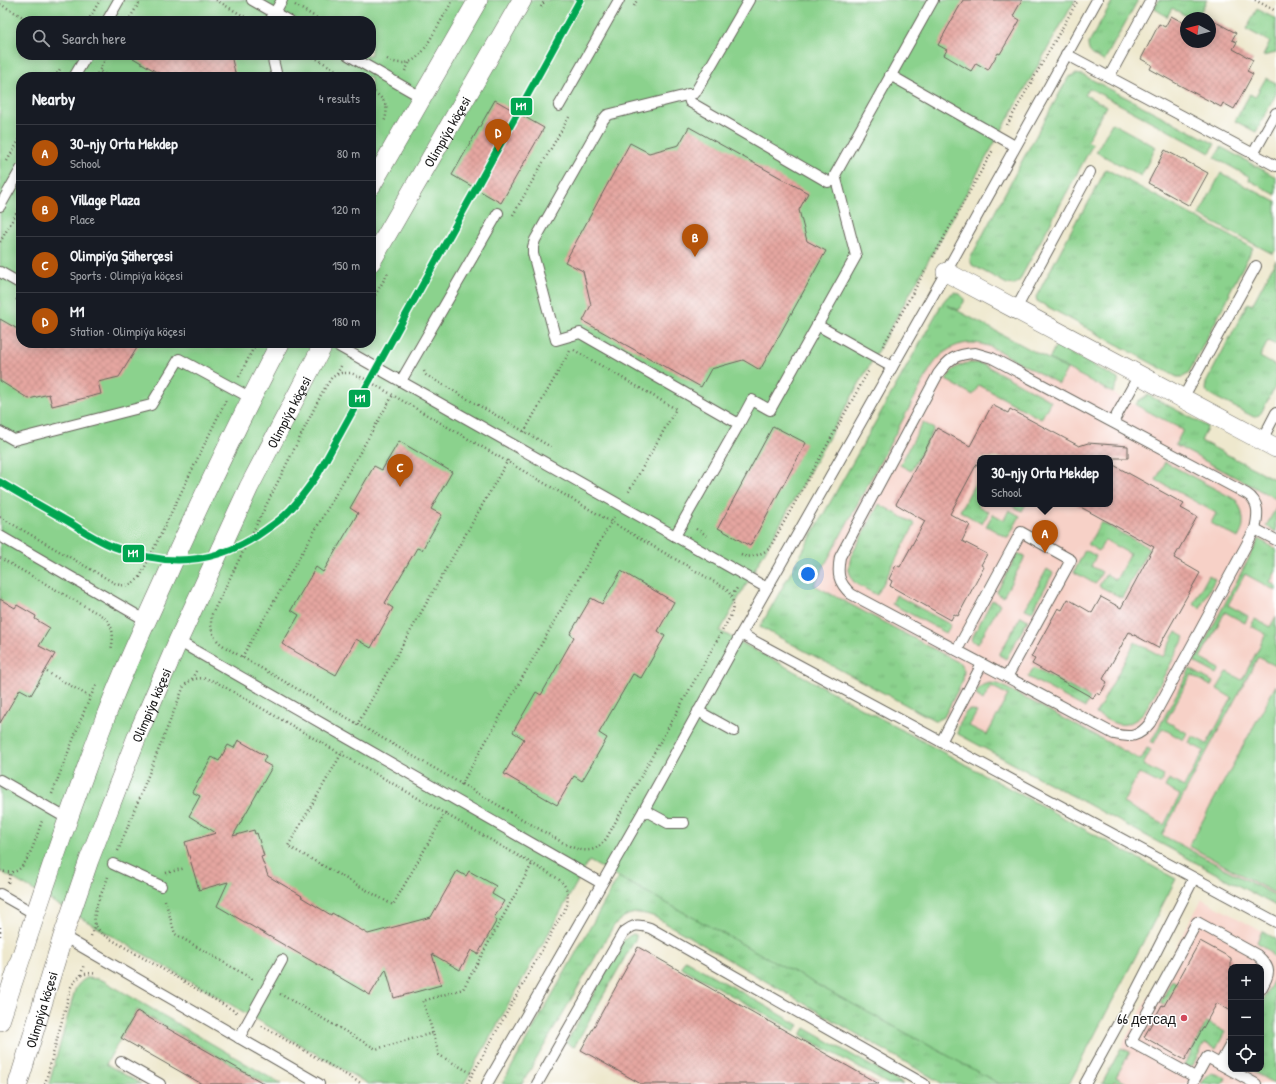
<!DOCTYPE html>
<html lang="en">
<head>
<meta charset="utf-8">
<style>
  body { margin:0; font-family:"Patrick Hand",sans-serif; background:#20242c; color:#f1f3f6 }
  .controls { position:absolute; right:12px; bottom:12px; display:grid; overflow:hidden; border-radius:8px; box-shadow:0 2px 10px #0003 }
  .controls button { width:36px; height:36px; display:grid; place-items:center; padding:0; border:0; border-bottom:1px solid #363941; background:#171b24; color:#f1f3f6; font:20px sans-serif }
  .compass { position:absolute; left:1180px; top:12px; width:36px; height:36px; border-radius:50%; background:#171b24; box-shadow:0 2px 10px #0003; rotate:277deg }
  .you { position:absolute; left:808px; top:574px; width:14px; height:14px; margin:-10px; border:3px solid #fff; border-radius:50%; background:#1a73e8; box-shadow:0 0 0 6px #1a73e833 }
  .badge { display:grid; place-items:center; width:26px; height:26px; border-radius:50%; background:#b45309; color:#fff; font-size:13px; font-weight:700 }
  .pin { position:absolute; translate:-50% -33px; filter:drop-shadow(0 1px 2px #0008) }
  .pin::after { content:''; position:absolute; top:21px; width:14px; height:12px; background:inherit; clip-path:polygon(0 0,100% 0,50% 100%) }
  .popup { position:absolute; left:977px; top:455px; width:136px; height:52px; box-sizing:border-box; display:grid; place-content:center; border-radius:8px; background:#171b24; filter:drop-shadow(0 1px 3px #0005); font-size:13px; white-space:nowrap; color:#9ea1a6 }
  .popup b { font-size:15px; color:#f1f3f6 }
  .popup::after { content:''; position:absolute; left:50%; top:100%; margin-left:-8px; border:8px solid transparent; border-top-color:#171b24 }
  .list { margin:0; padding:0; list-style:none }
  h2 { display:flex; justify-content:space-between; align-items:center; height:52px; margin:0; padding:0 16px; font-size:17px }
  h2 small { font-size:13px; font-weight:400; color:#9ea1a6 }
  .list li { display:grid; grid-template-columns:26px 1fr auto; gap:12px; align-items:center; box-sizing:border-box; height:56px; padding:0 16px; border-top:1px solid #363941 }
  .list b { display:block; font-size:15px; white-space:nowrap }
  .list p { margin:0; font-size:13px; white-space:nowrap; color:#9ea1a6 }
  .list em { font-size:13px; font-style:normal; color:#9ea1a6 }
  .icon { flex:none; width:22px; height:22px; fill:none; stroke:currentColor; stroke-width:2; stroke-linecap:round; stroke-linejoin:round }
  .map { position:relative; flex:none; width:1276px; height:1084px; overflow:hidden }
  .search { position:absolute; background:#171b24; box-shadow:0 2px 10px #0003; left:16px; top:16px; width:360px; height:44px; display:flex; align-items:center; gap:10px; box-sizing:border-box; padding:0 14px; border-radius:16px; color:#9ea1a6; font-size:15px }
  .panel { position:absolute; background:#171b24; box-shadow:0 2px 10px #0003; left:16px; top:72px; width:360px; height:276px; border-radius:16px }
  .map>svg:first-child { display:block }
</style>
</head>
<body>
<div class="map">
<svg width="1276" height="1084" viewBox="0 0 1276 1084">
  <defs>
    <pattern id="grass-tufts" width="24" height="20" patternUnits="userSpaceOnUse"><rect width="24" height="20" fill="#8bd28d"/><path d="M3 7l-1-3M5 7V3M7 7l1-3M15 17l-1-3M17 17v-4M19 17l1-3" fill="none" stroke="#77b479"/></pattern>
    <pattern id="building-cross-hatch" width="8" height="8" patternUnits="userSpaceOnUse"><rect width="8" height="8" fill="#e5a6a0"/><path d="M0 0l8 8M0 8l8-8" fill="none" stroke="#c48e89"/></pattern>
  </defs>
  <rect width="100%" height="100%" fill="#fff"/>
  <filter id="ink" filterUnits="userSpaceOnUse"><feTurbulence type="fractalNoise" baseFrequency=".025" numOctaves="2"/><feDisplacementMap in="SourceGraphic" scale="8" xChannelSelector="R" yChannelSelector="G"/><feConvolveMatrix kernelMatrix="1 2 1 2 8 2 1 2 1" color-interpolation-filters="sRGB"/></filter>
  <filter id="wash" filterUnits="userSpaceOnUse"><feTurbulence type="fractalNoise" baseFrequency=".012" numOctaves="4" result="noise"/><feDisplacementMap in="SourceGraphic" scale="16" xChannelSelector="R" yChannelSelector="G"/><feGaussianBlur stdDeviation="0.9" result="paint"/><feColorMatrix in="noise" values="0 0 0 0 0 0 0 0 0 0 0 0 0 0 0 0 0 1.4 0 .05"/><feComposite in="paint" operator="in"/></filter>
  <g filter="url(#wash)">
    <rect width="100%" height="100%" fill="#eee8cd"/>
    <g fill="#f7d1c7" fill-rule="evenodd">
      <path d="M947,305L1276,480V896L774,625ZM980,458H1110V504H980Z"/>
      <path d="M1202,899L1276,939V1084H1101ZM1231,967H1261V1069H1231Z"/>
    </g>
    <g fill="url(#grass-tufts)" stroke="#547754">
      <path d="M1113,0H1138L1104,61C1095,56 1088,55 1088,44Z"/>
      <path d="M1158,0H1207L1197,18L1194,17V18H1190L1172,8L1167,17L1154,8Z"/>
      <path d="M1257,9L1276,19V53L1263,56L1270,42L1246,29Z"/>
      <path d="M1075,74L1083,75L1215,144L1210,153L1089,88L1085,95L1106,106L1087,141L1093,144L1019,281L1014,285L1007,284L972,265L970,259L1023,159L1068,78Z"/>
      <path d="M1266,78L1276,83V94L1256,132L1235,121L1250,94L1255,97Z"/>
      <path d="M1221,147L1276,177V195L1249,180L1250,177L1215,158Z"/>
      <path d="M1106,169L1253,248L1229,293L1230,294L1188,374L1183,377H1177L1037,301L1036,297L1081,212L1083,213Z"/>
      <path d="M1276,260V345L1268,341L1260,357L1276,366V385L1261,413L1259,415L1254,417L1209,394L1205,389L1206,383L1248,303L1252,305Z"/>
      <path d="M955,292L960,294L964,299V302L958,310L947,305L1067,369L1059,384C1044,376 1030,368 1015,360C1006,355 998,350 988,346C962,337 942,349 929,371L814,585L960,663L964,671L963,680L944,717L936,721L760,627L943,302L949,295Z"/>
      <path d="M1057,346L1118,379V382L1113,393L1049,359L1055,347Z"/>
      <path d="M967,363H978L985,365L1051,401L1041,419L979,385L973,395L946,380C951,370 956,366 967,363Z"/>
      <path d="M1148,395L1207,426V428L1201,441L1276,480V499L1175,445L1183,430L1136,405L1138,401Z"/>
      <path d="M923,422L934,429L911,471L900,465Z"/>
      <path d="M1165,462L1236,500C1244,512 1246,526 1238,538L1211,523L1216,513L1156,480Z"/>
      <path d="M980,474V503L978,506L989,512L982,524L960,511Z"/>
      <path d="M879,504L915,524L877,595L856,584L853,581L849,571V566L851,556Z"/>
      <path d="M1012,504H1026L1022,511L1012,506Z"/>
      <path d="M1276,508V532L1266,526Z"/>
      <path d="M1009,510L1020,516L1008,538L986,526L993,514L1004,520Z"/>
      <path d="M1101,522L1149,548L1122,598L1099,586L1106,574L1116,580L1130,554L1105,540L1099,551L1088,545Z"/>
      <path d="M1259,539L1276,549V571L1270,582L1276,586V591L1245,574L1228,605L1248,616L1245,623L1225,612L1200,658L1220,669L1217,674L1194,662Z"/>
      <path d="M1085,550L1096,556L1091,566L1102,572L1095,584L1074,572Z"/>
      <path d="M1018,553L1025,557L1003,597L996,593Z"/>
      <path d="M1047,569L1053,573L1032,612L1025,609Z"/>
      <path d="M1209,575L1215,579L1200,608L1193,604Z"/>
      <path d="M896,595L951,625L946,633L892,604Z"/>
      <path d="M992,600L1000,604L978,644L971,640Z"/>
      <path d="M1021,616L1028,620L1006,659L999,655Z"/>
      <path d="M1276,616V666L1258,657L1162,835L1276,896V906L958,734C957,728 963,711 970,710C973,710 974,711 977,712L969,726L987,735L1008,695L991,686L983,700L976,695C978,683 991,681 1001,685L1141,760L1147,748L1151,750L1143,765L1164,776L1160,784L1139,773L1123,803L1164,825L1180,795L1165,787L1169,779L1184,787L1204,751L1189,743L1192,736L1207,744L1232,698L1217,689L1227,672L1242,680L1266,634L1251,626L1255,619L1270,627Z"/>
      <path d="M1176,632L1185,637L1144,713C1125,731 1116,725 1096,714L1135,642L1163,657Z"/>
      <path d="M1034,667L1090,698L1085,708L1028,677Z"/>
      <path d="M1190,669L1213,682L1211,686L1191,675L1166,721L1187,733L1183,740L1162,728L1154,743L1151,742Z"/>
      <path d="M645,830L1002,1084H943L655,917C637,910 626,912 613,927L522,1084H502Z"/>
      <path d="M1262,931L1276,939V962L1270,952L1257,942Z"/>
      <path d="M633,934L636,935V938L574,1047L566,1043L624,940L629,936Z"/>
      <path d="M685,960L799,1025L795,1031L681,967Z"/>
      <path d="M1276,976V1084H1275L1248,1069H1261V1004Z"/>
      <path d="M87,978L98,979L104,981L281,1084H266L137,1010L106,1064L141,1084H49L75,990C78,984 81,981 87,978Z"/>
      <path d="M1172,980L1190,990L1193,1021L1160,1003Z"/>
      <path d="M1200,1018L1225,1032L1216,1049L1205,1043L1193,1064L1189,1067L1184,1065L1204,1027L1197,1023Z"/>
      <path d="M805,1028L903,1084H888L801,1035Z"/>
      <path d="M1121,1048L1130,1052L1116,1077L1128,1084H1119L1114,1081L1113,1084H1102Z"/>
      <path d="M1211,1073L1216,1074L1226,1078L1223,1084H1201L1207,1076Z"/>
    </g>
    <g fill="#8bd28d" stroke="#547754" fill-rule="evenodd">
      <path d="M0,0H1075L720,631L1176,879L1069,1084H1000L589,861L464,1084H368L0,871ZM21,21H371V55H21ZM21,77H371V343H21Z"/>
      <path d="M1112,123L1156,147L1141,176L1096,152Z"/>
      <path d="M1221,173L1276,202V249L1273,254L1199,215Z"/>
      <path d="M1276,685V894L1189,846Z"/>
    </g>
    <g id="blocks">
      <g fill="url(#building-cross-hatch)">
        <path d="M963,0H1022L1013,16L1020,20L1000,54L998,53L988,70L976,63L971,71L944,55L947,50L938,45Z"/>
        <path d="M1171,16L1186,24V42H1210V19L1236,33L1232,40L1237,42L1233,49L1253,60L1247,71L1253,74L1234,109L1223,103L1221,107L1181,86L1150,69L1152,65L1141,59L1159,24L1165,27Z"/>
        <path d="M128,55H231L236,77H165Z"/>
        <path d="M495,100L544,128L501,203L452,175Z"/>
        <path d="M689,127L808,193L799,210L807,241L826,251L760,370L743,360L711,369L701,387L583,321L591,305L583,271L565,262L630,143L649,153L679,145Z"/>
        <path d="M1165,150L1208,173L1190,206L1148,183Z"/>
        <path d="M0,319L21,331V343H140L119,377L98,382L101,394L52,406L49,394L29,399L0,381Z"/>
        <path d="M992,405L1008,413L1010,409L1079,446L1088,443L1128,446V458H980L950,514L970,525L962,541L987,554L981,565L984,567L958,616L954,614L951,620L890,586L892,581L889,579L896,565L900,567L925,521L896,504L937,428L970,446Z"/>
        <path d="M773,426L806,443L750,546L718,528Z"/>
        <path d="M399,441L452,472L431,509L442,515L422,550L417,548L385,603L393,608L371,648L356,639L336,675L282,644L299,615L291,610L316,567L323,572L358,513L350,508L374,466L382,470Z"/>
        <path d="M1110,463L1184,504L1181,508L1197,517L1174,558L1200,573L1158,648L1129,632L1103,679L1107,682L1100,695L1096,693L1093,698L1032,664L1035,659L1031,657L1058,608L1062,610L1068,599L1092,613L1101,597L1121,608L1154,547L1075,504H1110Z"/>
        <path d="M621,571L674,602L658,631L665,636L641,678L633,674L599,733L607,738L582,781L574,776L557,805L504,774L524,739L513,732L536,692L541,695L574,637L570,634L591,598L602,604Z"/>
        <path d="M0,599L15,608L17,605L36,616L35,619L50,628L39,646L55,654L31,695L20,689L0,723Z"/>
        <path d="M238,740L266,756L263,762L272,767L233,836L254,830L255,834L257,833L264,856L261,857L268,876L302,896L301,897L331,915L332,913L368,934L431,917L457,871L466,876L469,871L496,886L492,894L504,901L494,918L497,920L478,954L471,950L460,970L432,954L441,985L394,998L386,969L370,995L217,906L228,882L199,890L185,842L216,833L189,816L200,796L192,792L212,757L219,761L228,745L234,748Z"/>
        <path d="M1200,941L1231,958V1011L1217,1003L1185,1060L1144,1037L1162,1005L1164,1006Z"/>
        <path d="M638,947L879,1084H641L581,1050Z"/>
        <path d="M137,1011L265,1084H202L121,1038Z"/>
      </g>
    </g>
  </g>
  <g filter="url(#ink)">
    <use href="#blocks" fill-opacity="0" stroke="#66635a" stroke-width="1"/>
    <g fill="none" stroke-linecap="round" stroke-linejoin="round">
      <defs>
        <g id="service">
          <path d="M252,0L289,21"/>
          <path d="M107,21L119,0"/>
          <path d="M270,21L282,0"/>
          <path d="M1066,54L1109,77L1276,166"/>
          <path d="M272,55L277,77"/>
          <path d="M348,55L423,98"/>
          <path d="M890,75L1015,146"/>
          <path d="M74,77L87,55"/>
          <path d="M1109,77L1151,0"/>
          <path d="M688,94L690,102L828,182L836,180"/>
          <path d="M559,106L619,0"/>
          <path d="M1253,154L1276,113"/>
          <path d="M0,206L21,169"/>
          <path d="M0,272L21,284"/>
          <path d="M1016,309L1090,172"/>
          <path d="M817,325L892,367"/>
          <path d="M333,343L767,588"/>
          <path d="M975,353L992,358L1247,494C1260,502 1258,516 1255,529L1150,723C1139,737 1131,738 1114,734L851,594C838,582 837,574 840,557L938,374C949,359 955,354 975,353Z"/>
          <path d="M401,381L498,213"/>
          <path d="M1183,398L1256,266"/>
          <path d="M1113,422L1139,375"/>
          <path d="M739,424L752,400L770,410L856,256L835,175L933,0"/>
          <path d="M0,432L14,440L151,405L179,359L251,398"/>
          <path d="M1262,440L1276,413"/>
          <path d="M1255,529L1276,540"/>
          <path d="M0,536L147,621"/>
          <path d="M675,536L739,424L580,333L556,340L533,254V247L535,240L603,120L607,115L695,93L749,0"/>
          <path d="M741,634L1276,922"/>
          <path d="M178,641L349,739L601,883"/>
          <path d="M957,650L1021,532L1071,560L1007,677"/>
          <path d="M698,711L734,731"/>
          <path d="M941,742L982,664"/>
          <path d="M0,780L68,819"/>
          <path d="M644,810L668,823H684"/>
          <path d="M113,864L161,886"/>
          <path d="M0,894L35,914"/>
          <path d="M63,936L319,1084"/>
          <path d="M239,1038L282,960"/>
          <path d="M121,1062L160,1084"/>
          <path d="M1220,1064L1231,1044"/>
          <path d="M1195,1077L1131,1042L1197,922L1257,955C1272,968 1270,973 1261,989"/>
          <path d="M487,1084L644,810L741,634L946,272L1097,0"/>
          <path d="M537,1084L623,933C634,924 637,924 650,928L924,1084"/>
          <path d="M1085,1084L1134,995L1194,878"/>
          <path d="M1192,1084L1207,1057L1256,1084"/>
        </g>
        <g id="minor">
          <path d="M371,186L478,0"/>
          <path id="s1" d="M371,262L522,0"/>
          <path d="M946,272L1276,448"/>
          <path d="M0,1021C33,921 66,820 104,721C124,667 150,614 173,562C207,488 242,415 280,343"/>
          <path id="s2" d="M18,1084L63,936L89,860L138,734L178,641L249,487L324,343"/>
        </g>
      </defs>
      <use href="#service" stroke="#66635a" stroke-width="12"/>
      <use href="#minor" stroke="#66635a" stroke-width="20"/>
      <g stroke="#66635a" stroke-width="2.5" stroke-dasharray="1 3" stroke-linecap="butt">
        <path d="M216,0L252,21"/>
        <path d="M1255,0L1276,11"/>
        <path d="M0,4L30,21"/>
        <path d="M295,5L322,21"/>
        <path d="M634,6L637,0"/>
        <path d="M541,7L545,0"/>
        <path d="M88,21L100,0"/>
        <path d="M128,21L141,0"/>
        <path d="M108,55L99,71L109,77"/>
        <path d="M310,55L348,77"/>
        <path d="M387,59C403,67 414,63 424,50L453,0"/>
        <path d="M405,71L410,62"/>
        <path d="M55,77L60,69"/>
        <path d="M95,77L99,71"/>
        <path d="M371,90C385,99 390,106 384,122"/>
        <path d="M1007,125L1078,0"/>
        <path d="M7,161L21,137"/>
        <path d="M513,215L569,117"/>
        <path d="M0,242L21,205"/>
        <path d="M933,257L993,150"/>
        <path d="M16,299L21,302"/>
        <path d="M371,302L388,273"/>
        <path d="M883,346L926,269"/>
        <path d="M574,350L676,409L628,493"/>
        <path d="M424,371L426,375L551,447"/>
        <path d="M341,373H351L365,379L725,588C734,596 735,606 730,617L606,839C594,854 583,852 567,845L242,657C222,645 207,640 212,614L323,391L332,377Z"/>
        <path d="M337,374L342,364"/>
        <path d="M239,377L256,343"/>
        <path d="M524,432L570,351"/>
        <path d="M0,517L116,584C126,587 132,585 140,577L226,400"/>
        <path d="M696,529L708,536"/>
        <path d="M741,555C751,559 761,554 769,549L869,370"/>
        <path d="M0,558L104,617C114,626 114,637 111,650"/>
        <path d="M732,596L737,588"/>
        <path d="M242,657L393,395"/>
        <path d="M47,672L92,698"/>
        <path d="M192,679L197,669"/>
        <path d="M357,725L508,460"/>
        <path d="M343,751L288,846L393,905L447,810"/>
        <path d="M461,785L614,517"/>
        <path d="M52,794L85,709L96,685"/>
        <path d="M118,851L184,686C193,676 204,677 216,682L557,878C567,886 569,892 567,905L467,1084"/>
        <path d="M0,871C5,872 11,873 16,871C29,865 37,834 42,821"/>
        <path d="M166,873L185,868"/>
        <path d="M108,877C104,889 92,910 95,923C96,927 99,930 102,934L238,1013"/>
        <path d="M8,883L11,872"/>
        <path d="M165,900L175,934L254,980"/>
        <path d="M0,927V936"/>
        <path d="M91,936L95,924"/>
        <path d="M81,975L84,964"/>
        <path d="M280,994L376,1049L433,1033L439,1055L473,1074"/>
        <path d="M262,1026L362,1084"/>
        <path d="M433,1033L423,1001L463,989L532,864"/>
        <path d="M45,1084L71,987C77,977 84,971 97,974"/>
      </g>
      <use href="#service" stroke="#fff" stroke-width="10"/>
      <use href="#minor" stroke="#fff" stroke-width="19"/>
      <defs>
        <path id="metro-1" d="M0,482C23,496 46,509 69,522C83,531 98,541 114,547C168,568 220,564 267,529C272,525 279,521 284,516C297,504 308,488 318,474L580,0"/>
      </defs>
      <use href="#metro-1" stroke="#fff" stroke-width="10"/>
      <use href="#metro-1" stroke="#00a651" stroke-width="7"/>
    </g>
  </g>
  <circle fill="#d1495b" stroke="#fff" stroke-width="1.5" cx="1184" cy="1018" r="4"/>
  <g text-anchor="middle" dominant-baseline="central" stroke-width="3" stroke-linejoin="round" paint-order="stroke">
    <g font-size="14" fill="#1c1c1c" stroke="#fff">
      <text stroke="none"><textPath href="#s1" startOffset="151">Olimpiýa köçesi</textPath></text>
      <text stroke="none"><textPath href="#s2" startOffset="726">Olimpiýa köçesi</textPath></text>
      <text stroke="none"><textPath href="#s2" startOffset="402">Olimpiýa köçesi</textPath></text>
      <text stroke="none"><textPath href="#s2" startOffset="78">Olimpiýa köçesi</textPath></text>
    </g>
    <g font-size="14" fill="#1c1c1c" stroke="#fff" text-anchor="end">
      <text x="1176" y="1018">66 детсад</text>
    </g>
  </g>
  <g stroke="#fff" stroke-width="1.5">
    <rect x="510" y="97" width="23" height="19" rx="4" fill="#00a651"/>
    <rect x="348" y="389" width="23" height="19" rx="4" fill="#00a651"/>
    <rect x="122" y="544" width="23" height="19" rx="4" fill="#00a651"/>
  </g>
  <g font-size="11" text-anchor="middle" font-weight="bold" fill="#fff">
    <text x="521" y="110">M1</text>
    <text x="360" y="402">M1</text>
    <text x="133" y="557">M1</text>
  </g>
</svg>
<div class="controls">
<button>+</button>
<button>−</button>
<button><svg class="icon" aria-label="locate" viewBox="0 0 24 24"><circle cx="12" cy="12" r="6"/><path d="M12 2v4M12 18v4M2 12h4M18 12h4"/></svg></button>
</div>
<svg class="compass" viewBox="-18 -18 36 36"><path d="M0-13l5 13h-10z" fill="#e53935"/><path d="M0 13l5-13h-10z" fill="#9ea1a6"/></svg>
<div class="you"></div>
<div class="pin badge" style="left:1045px;top:553px">A</div>
<div class="popup"><b>30-njy Orta Mekdep</b>School</div>
<div class="pin badge" style="left:695px;top:257px">B</div>
<div class="pin badge" style="left:400px;top:487px">C</div>
<div class="pin badge" style="left:498px;top:152px">D</div>
<div class="search"><svg class="icon" aria-label="search" viewBox="0 0 24 24"><circle cx="10" cy="10" r="6"/><path d="M15 15l6 6"/></svg>Search here</div>
<section class="panel">
<h2>Nearby<small>4 results</small></h2>
<ul class="list">
<li><span class="badge">A</span><div><b>30-njy Orta Mekdep</b><p>School</p></div><em>80 m</em></li>
<li><span class="badge">B</span><div><b>Village Plaza</b><p>Place</p></div><em>120 m</em></li>
<li><span class="badge">C</span><div><b>Olimpiýa Şäherçesi</b><p>Sports · Olimpiýa köçesi</p></div><em>150 m</em></li>
<li><span class="badge">D</span><div><b>M1</b><p>Station · Olimpiýa köçesi</p></div><em>180 m</em></li>
</ul>
</section>
</div>
</body>
</html>
